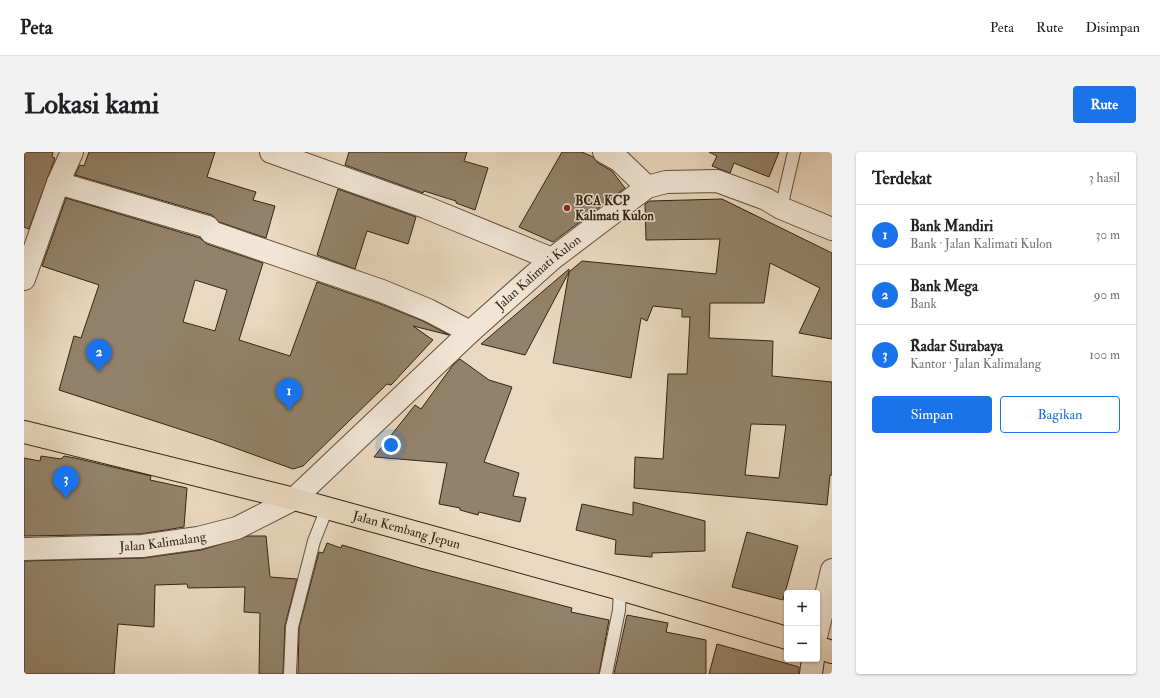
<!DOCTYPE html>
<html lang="id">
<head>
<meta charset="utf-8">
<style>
  body { margin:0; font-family:"IM FELL Double Pica",serif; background:#f2f2f2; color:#202124 }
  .controls { position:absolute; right:12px; bottom:12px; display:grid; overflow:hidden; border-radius:4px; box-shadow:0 1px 3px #0004 }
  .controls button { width:36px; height:36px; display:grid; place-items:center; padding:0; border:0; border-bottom:1px solid #e0e0e0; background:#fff; color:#202124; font:20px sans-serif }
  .you { position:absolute; left:367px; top:293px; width:14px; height:14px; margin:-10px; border:3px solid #fff; border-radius:50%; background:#1a73e8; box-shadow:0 0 0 6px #1a73e833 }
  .badge { display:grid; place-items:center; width:26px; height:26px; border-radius:50%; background:#1a73e8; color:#fff; font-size:13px; font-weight:700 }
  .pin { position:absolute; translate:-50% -33px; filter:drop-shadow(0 1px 2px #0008) }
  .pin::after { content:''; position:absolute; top:21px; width:14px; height:12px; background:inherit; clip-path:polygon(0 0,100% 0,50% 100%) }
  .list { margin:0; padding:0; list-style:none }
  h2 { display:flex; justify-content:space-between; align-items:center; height:52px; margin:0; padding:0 16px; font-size:17px }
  h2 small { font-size:13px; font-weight:400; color:#757577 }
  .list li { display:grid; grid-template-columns:26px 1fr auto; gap:12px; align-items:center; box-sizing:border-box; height:60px; padding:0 16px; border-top:1px solid #e0e0e0 }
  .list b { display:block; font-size:15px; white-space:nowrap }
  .list p { margin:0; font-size:13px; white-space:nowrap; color:#757577 }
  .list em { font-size:13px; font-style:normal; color:#757577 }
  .actions { display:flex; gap:8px; padding:12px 16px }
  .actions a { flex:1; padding:9px 0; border:1px solid #1a73e8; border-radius:4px; text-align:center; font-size:14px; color:#1a73e8 }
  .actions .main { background:#1a73e8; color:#fff }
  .map { position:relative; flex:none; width:808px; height:522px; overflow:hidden; border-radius:4px }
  header { display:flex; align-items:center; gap:24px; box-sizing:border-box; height:56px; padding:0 20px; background:#fff; border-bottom:1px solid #e0e0e0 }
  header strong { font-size:19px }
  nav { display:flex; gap:22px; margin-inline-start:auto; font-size:14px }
  .intro { display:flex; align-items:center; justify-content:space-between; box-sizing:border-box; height:96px; padding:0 24px }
  h1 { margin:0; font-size:28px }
  .button { padding:10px 18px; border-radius:4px; background:#1a73e8; color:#fff; font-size:14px; font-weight:700 }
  main { display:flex; gap:24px; padding:0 24px }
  aside { flex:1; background:#fff; border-radius:4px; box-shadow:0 1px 3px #0004 }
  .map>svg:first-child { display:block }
</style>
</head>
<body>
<header>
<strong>Peta</strong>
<nav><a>Peta</a><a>Rute</a><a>Disimpan</a></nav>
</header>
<div class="intro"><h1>Lokasi kami</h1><a class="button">Rute</a></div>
<main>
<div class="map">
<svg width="808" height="522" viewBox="0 0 808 522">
  <rect width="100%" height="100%" fill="#ead8c0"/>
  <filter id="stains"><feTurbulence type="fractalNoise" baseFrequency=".005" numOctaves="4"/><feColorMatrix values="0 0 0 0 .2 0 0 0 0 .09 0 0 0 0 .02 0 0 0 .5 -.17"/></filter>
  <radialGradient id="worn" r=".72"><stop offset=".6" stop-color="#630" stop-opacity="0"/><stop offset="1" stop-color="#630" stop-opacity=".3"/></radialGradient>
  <g fill="#93826b" stroke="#35240f" fill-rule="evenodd">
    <path d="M0,0H29L28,5L31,6L5,77L0,75Z"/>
    <path d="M65,0H191L183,25L232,40L229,48L251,54L242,86L195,70L188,63L51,23L56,13L60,14Z"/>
    <path d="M325,0H443L440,9L464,16L451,58L432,51V49L400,39L399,41L321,13Z"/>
    <path d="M538,0H558L569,5L574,11L588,19L601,36L529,90L495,75Z"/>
    <path d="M685,0H755L745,25L710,11L706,21L688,14L693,4Z"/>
    <path d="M314,37L392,65L384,92L343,79L331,117L293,103Z"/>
    <path d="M42,46L176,86L183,92L239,111L215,188L266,204L293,130L354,151L399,169L425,183L389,174L409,188L367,233L363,232L279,314L269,317L189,288L35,238L50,184L57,186L75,133L18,114ZM171,128L203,138L191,179L159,170Z"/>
    <path d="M698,47L808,101V187L775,181L796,136L746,111L740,151H686L685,186L749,189L748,224L808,230V323H806L803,353L610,336L611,305L639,307L644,222H663L666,165H658V157L629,154L623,169L617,166L607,226L529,211L545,120L501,203L457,192L545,117V120L558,109L692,122L696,87L622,88L621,52L626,49ZM727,272L762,273L755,326L721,323Z"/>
    <path d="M436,207L465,228L488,235L460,310L495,321L489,344L502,346L496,370L455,360L454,363L436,358V356L415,352L423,311L350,305L391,253L397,257L429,213Z"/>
    <path d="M17,304L37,307L40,304L51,306L127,324L126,328L163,336L160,375L117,382L0,384V306L16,309Z"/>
    <path d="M609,350L681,369V399L628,401V405L591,402L592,388L552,378L558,352L609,363Z"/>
    <path d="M723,380L774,394L759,448L708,435Z"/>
    <path d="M224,384H242L246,425L273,427L261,473L259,522H235L236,461L220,460L221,435L164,436L163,432L131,433L130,475L94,472L90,522H0V409L120,406L177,398Z"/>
    <path d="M303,391L317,396L318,393L396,416L548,456L547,460L585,468L575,522H274L275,476L295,400L299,401Z"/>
    <path d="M603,463L644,471L642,480L682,488V522H590Z"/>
    <path d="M693,492L775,515V522H685Z"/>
  </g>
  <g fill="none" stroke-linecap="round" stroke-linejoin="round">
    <defs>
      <g id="lane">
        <path d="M757,56L770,0"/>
        <path d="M266,522L268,475L290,389L303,356"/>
        <path d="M582,522L595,458L596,437"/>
      </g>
      <g id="street">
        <path d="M247,0L401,55L528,107"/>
        <path d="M580,0L596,9L623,35"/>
        <path d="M34,31L184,75L187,80L358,139L404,158L446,180"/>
        <path d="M0,127L34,31L48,0"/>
        <path id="s1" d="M0,397L118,394L174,386L213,376L270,347L446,180L528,107L623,35L642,30L693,29L742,47L757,56L808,77"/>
        <path d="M793,481L808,418"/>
      </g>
      <path id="secondary" d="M787,522L789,507"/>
      <g id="primary">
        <path id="s2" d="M0,280L270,347L596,437L763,486"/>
        <path d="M793,495L808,500"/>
      </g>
    </defs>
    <use href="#lane" stroke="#62513b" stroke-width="14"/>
    <use href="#street" stroke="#62513b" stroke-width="24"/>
    <use href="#secondary" stroke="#35240f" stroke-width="24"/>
    <use href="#primary" stroke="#35240f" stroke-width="24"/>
    <use href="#lane" stroke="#f1e6d6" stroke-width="12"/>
    <use href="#street" stroke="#f1e6d6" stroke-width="22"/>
    <use href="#secondary" stroke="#f1e6d6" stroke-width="22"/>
    <use href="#primary" stroke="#ead8c0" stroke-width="22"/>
  </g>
  <circle fill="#8f2418" stroke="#f1e6d6" stroke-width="1.5" cx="543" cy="56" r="4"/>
  <g text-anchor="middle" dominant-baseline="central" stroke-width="3" stroke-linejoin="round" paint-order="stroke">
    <g font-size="13" font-weight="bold" fill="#35240f" stroke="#f1e6d6" text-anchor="start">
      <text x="551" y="49">BCA KCP<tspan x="551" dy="15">Kalimati Kulon</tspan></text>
    </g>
    <g font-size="13" fill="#35240f" stroke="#f1e6d6">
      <text stroke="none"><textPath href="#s1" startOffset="612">Jalan Kalimati Kulon</textPath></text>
      <text stroke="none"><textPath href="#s2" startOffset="395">Jalan Kembang Jepun</textPath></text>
      <text stroke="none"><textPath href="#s1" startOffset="139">Jalan Kalimalang</textPath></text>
    </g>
  </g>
  <rect width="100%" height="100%" filter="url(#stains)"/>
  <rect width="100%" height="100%" fill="url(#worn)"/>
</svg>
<div class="controls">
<button>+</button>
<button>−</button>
</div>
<div class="you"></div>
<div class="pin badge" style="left:265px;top:259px">1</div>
<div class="pin badge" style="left:75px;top:220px">2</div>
<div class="pin badge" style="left:42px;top:347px">3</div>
</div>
<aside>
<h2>Terdekat<small>3 hasil</small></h2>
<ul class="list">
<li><span class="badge">1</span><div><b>Bank Mandiri</b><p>Bank · Jalan Kalimati Kulon</p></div><em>30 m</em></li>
<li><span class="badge">2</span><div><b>Bank Mega</b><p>Bank</p></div><em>90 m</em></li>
<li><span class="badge">3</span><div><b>Radar Surabaya</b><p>Kantor · Jalan Kalimalang</p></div><em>100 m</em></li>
</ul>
<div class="actions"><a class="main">Simpan</a><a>Bagikan</a></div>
</aside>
</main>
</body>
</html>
